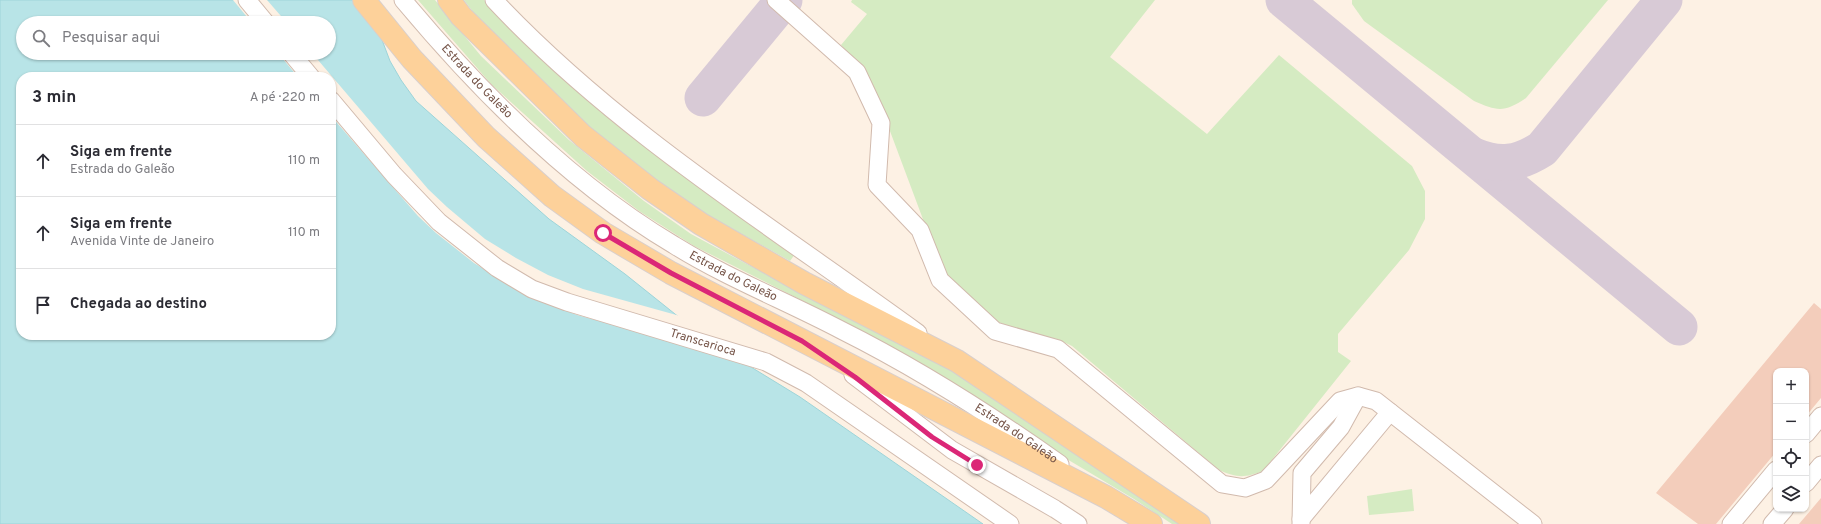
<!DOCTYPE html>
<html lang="pt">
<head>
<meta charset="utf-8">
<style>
  body { margin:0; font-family:Overpass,sans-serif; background:#f7f7f7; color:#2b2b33 }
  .controls { position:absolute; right:12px; bottom:12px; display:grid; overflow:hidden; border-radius:8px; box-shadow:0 1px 3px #0004 }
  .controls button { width:36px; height:36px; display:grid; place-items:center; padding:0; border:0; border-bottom:1px solid #e1e1e2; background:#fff; color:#2b2b33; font:20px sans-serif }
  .stop { position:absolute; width:12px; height:12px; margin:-9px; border:3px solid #db2777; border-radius:50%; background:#fff }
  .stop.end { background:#db2777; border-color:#fff; box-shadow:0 1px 4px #0008 }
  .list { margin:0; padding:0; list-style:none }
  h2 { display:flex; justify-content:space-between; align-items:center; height:52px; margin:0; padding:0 16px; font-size:17px }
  h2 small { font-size:13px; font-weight:400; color:#7c7c81 }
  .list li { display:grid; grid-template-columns:26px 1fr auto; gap:12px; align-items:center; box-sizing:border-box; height:72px; padding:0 16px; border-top:1px solid #e1e1e2 }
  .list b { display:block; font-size:15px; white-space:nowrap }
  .list p { margin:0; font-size:13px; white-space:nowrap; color:#7c7c81 }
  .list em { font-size:13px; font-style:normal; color:#7c7c81 }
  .icon { flex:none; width:22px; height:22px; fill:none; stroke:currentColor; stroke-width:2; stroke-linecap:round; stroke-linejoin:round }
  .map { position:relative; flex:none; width:1821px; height:524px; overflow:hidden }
  .search { position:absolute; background:#fff; box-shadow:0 1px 3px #0004; left:16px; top:16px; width:320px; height:44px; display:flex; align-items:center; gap:10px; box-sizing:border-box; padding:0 14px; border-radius:22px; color:#7c7c81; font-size:15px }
  .panel { position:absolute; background:#fff; box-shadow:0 1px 3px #0004; left:16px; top:72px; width:320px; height:268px; border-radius:16px }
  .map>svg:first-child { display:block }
</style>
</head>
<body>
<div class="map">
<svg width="1821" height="524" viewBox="0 0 1821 524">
  <rect width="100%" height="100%" fill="#fdf1e4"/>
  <g fill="#d5ebc2">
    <path d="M418,0H435L481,56L569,140L644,201L691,234L769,276L881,330L957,372L1181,524H1172L1134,499L978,406L861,332L807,303L694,246L639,211L587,171L491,84Z"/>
    <path d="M464,0H484L566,81L795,254L790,261L681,200L608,146L476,16Z"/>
    <path d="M852,0H1155L1110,57L1207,134L1279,55L1412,166L1425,191V219L1409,250L1338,334V352L1351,361L1263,471C1245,478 1237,478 1219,470L1072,346L1057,339L1032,334L998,322L973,304L951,282L939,262L872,83L862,69L841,45L867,14L851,2Z"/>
    <path d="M1352,0H1608L1526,98C1504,113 1497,111 1474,101L1364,21L1352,4Z"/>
    <path d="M1412,489L1414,511L1369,515L1367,496Z"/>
  </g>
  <path fill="#b8e4e7" stroke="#9dd4d9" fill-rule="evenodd" d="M0,0H358L379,32L390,61L401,80L416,101L549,219L625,274L710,342L800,397L983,524H0ZM23,23H329V53H23ZM21,77H331V335H21Z"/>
  <g fill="#fdf1e4">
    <path d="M233,0H267L287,23H252Z"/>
    <path d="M278,53H312L428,189L447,207L485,239L516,258L548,275L583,289L680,316L711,340L757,368L756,369L714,352L577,315L554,306L502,280L474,263L436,233L418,216L331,116V77H298Z"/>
  </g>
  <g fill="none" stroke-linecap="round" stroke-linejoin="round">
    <g stroke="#d8cad6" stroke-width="37">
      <path d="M1284,0L1679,327"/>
      <path d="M703,98L784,0"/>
      <path d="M1474,156C1500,167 1518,164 1542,149L1664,0"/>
    </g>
  </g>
  <g fill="#f3cdbb">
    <path d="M1814,303L1821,309V398L1806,416V371H1776V452L1716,524H1698L1656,493Z"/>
    <path d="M1821,498V524H1799Z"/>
  </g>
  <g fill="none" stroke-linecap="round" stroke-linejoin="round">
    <defs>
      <g id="minor">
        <path d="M247,0L266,23"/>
        <path id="s1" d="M403,0C479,91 571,184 674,245C727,278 786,301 841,330C917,368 991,415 1060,464"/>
        <path d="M494,0C618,132 773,227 918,333"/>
        <path d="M776,0L857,72L881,123L877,185L920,230L940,280L995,331L1058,349L1222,484L1245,488L1266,480L1340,401L1358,396L1376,401L1533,524"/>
        <path d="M291,53L311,77"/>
        <path id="s2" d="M331,100L394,175L439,222L497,268L532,289L567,302L766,362L806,383L1010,524"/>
        <path d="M853,375L952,450L1055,509L1078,524"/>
        <path d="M1806,434L1821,416"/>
        <path d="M1806,483L1821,465"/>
        <path d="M1301,519L1390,412"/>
        <path d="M1301,524L1302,473L1341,427L1358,396"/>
        <path d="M1731,524L1776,470"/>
        <path d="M1772,524L1785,509"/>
      </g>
      <g id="major">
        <path d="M364,0L412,59L486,137L552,196L603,233L671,273L1106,497L1151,524"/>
        <path d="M449,0L461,16L583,136L650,189L701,224L804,283L957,361L1199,524"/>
      </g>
    </defs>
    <use href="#minor" stroke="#d1baad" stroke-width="19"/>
    <use href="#major" stroke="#d9cfcc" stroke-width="24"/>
    <use href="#minor" stroke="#fff" stroke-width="17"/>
    <use href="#major" stroke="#fdd19a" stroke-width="22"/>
  </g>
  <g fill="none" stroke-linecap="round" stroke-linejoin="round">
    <path stroke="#db2777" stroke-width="5" d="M603,233L671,273L802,341L855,377L932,437L977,465"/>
  </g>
  <g text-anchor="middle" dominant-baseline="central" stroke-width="3" stroke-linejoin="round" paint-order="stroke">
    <g font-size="12" fill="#765549" stroke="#fff5eb">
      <text stroke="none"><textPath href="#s1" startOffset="110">Estrada do Galeão</textPath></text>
      <text stroke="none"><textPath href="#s1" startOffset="434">Estrada do Galeão</textPath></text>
      <text stroke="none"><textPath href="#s2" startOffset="457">Transcarioca</textPath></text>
      <text stroke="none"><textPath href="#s1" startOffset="758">Estrada do Galeão</textPath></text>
    </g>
  </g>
</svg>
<div class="controls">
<button>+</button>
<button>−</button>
<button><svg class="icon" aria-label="locate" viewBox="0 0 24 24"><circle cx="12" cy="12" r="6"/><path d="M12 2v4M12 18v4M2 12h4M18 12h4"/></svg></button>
<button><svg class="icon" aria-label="layers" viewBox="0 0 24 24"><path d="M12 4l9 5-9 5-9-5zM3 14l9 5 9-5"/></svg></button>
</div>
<div class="stop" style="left:603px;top:233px"></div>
<div class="stop end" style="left:977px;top:465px"></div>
<div class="search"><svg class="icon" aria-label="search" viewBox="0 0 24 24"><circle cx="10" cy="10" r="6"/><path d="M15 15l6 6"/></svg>Pesquisar aqui</div>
<section class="panel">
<h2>3 min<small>A pé · 220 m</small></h2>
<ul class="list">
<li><svg class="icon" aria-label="ahead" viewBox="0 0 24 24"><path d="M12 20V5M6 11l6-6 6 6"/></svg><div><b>Siga em frente</b><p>Estrada do Galeão</p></div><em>110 m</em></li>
<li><svg class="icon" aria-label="ahead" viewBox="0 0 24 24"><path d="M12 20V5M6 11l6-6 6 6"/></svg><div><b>Siga em frente</b><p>Avenida Vinte de Janeiro</p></div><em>110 m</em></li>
<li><svg class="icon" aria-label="arrive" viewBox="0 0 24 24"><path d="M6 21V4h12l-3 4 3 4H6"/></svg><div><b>Chegada ao destino</b></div></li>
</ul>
</section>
</div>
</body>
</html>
